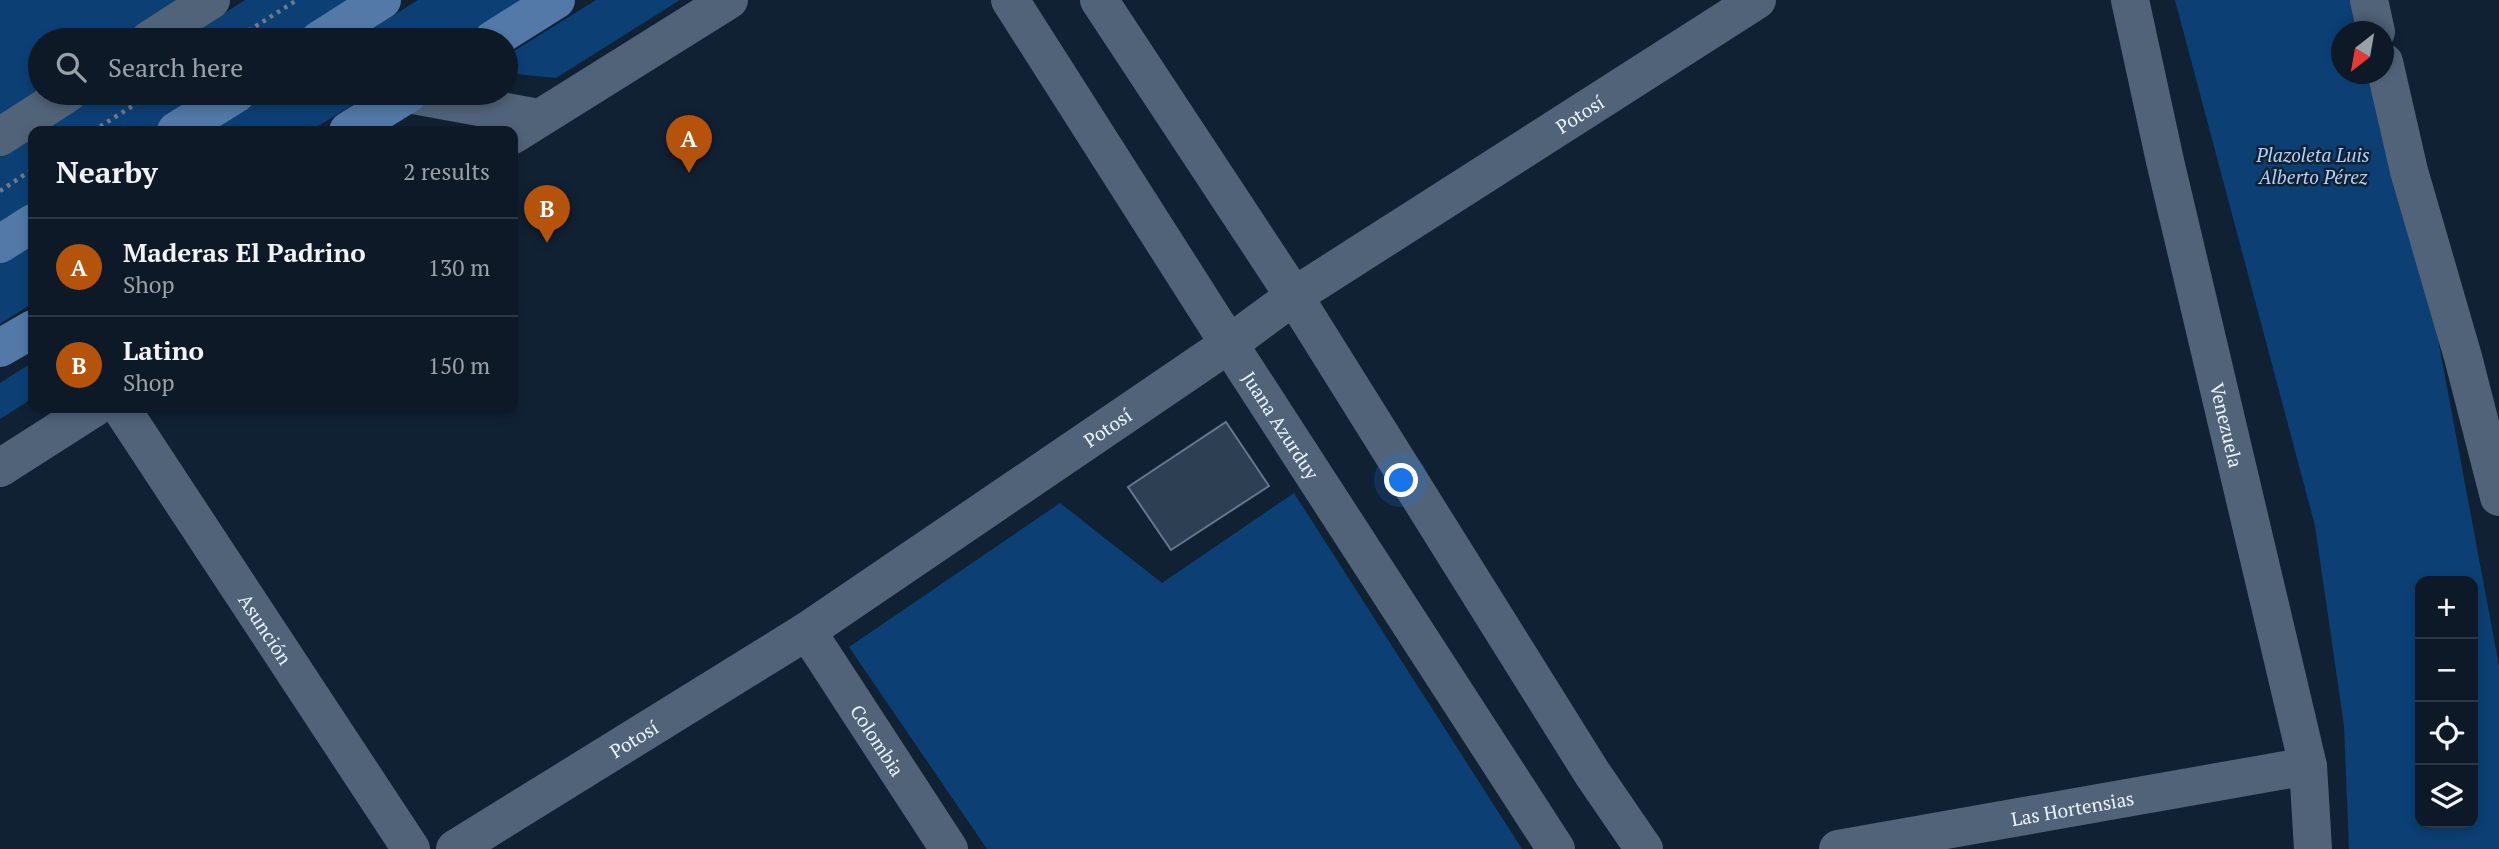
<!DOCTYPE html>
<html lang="en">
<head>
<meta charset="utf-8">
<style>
  body { margin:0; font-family:"PT Serif",serif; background:#16222f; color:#f1f3f6 }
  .controls { position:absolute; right:21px; bottom:21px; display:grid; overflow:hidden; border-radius:14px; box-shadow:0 4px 10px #0003 }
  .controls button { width:63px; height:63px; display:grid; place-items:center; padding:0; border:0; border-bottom:2px solid #2d3844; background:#0d1927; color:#f1f3f6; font:35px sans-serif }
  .compass { position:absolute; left:2331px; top:21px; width:63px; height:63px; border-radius:50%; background:#0d1927; box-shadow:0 4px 10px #0003; rotate:211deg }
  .you { position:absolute; left:1402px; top:481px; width:24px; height:24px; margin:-18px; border:5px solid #fff; border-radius:50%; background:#1a73e8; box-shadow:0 0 0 10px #1a73e833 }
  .badge { display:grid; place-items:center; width:46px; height:46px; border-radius:50%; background:#b45309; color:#fff; font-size:23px; font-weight:700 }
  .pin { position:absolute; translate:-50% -58px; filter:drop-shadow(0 2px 4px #0008) }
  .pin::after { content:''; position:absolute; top:37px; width:24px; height:21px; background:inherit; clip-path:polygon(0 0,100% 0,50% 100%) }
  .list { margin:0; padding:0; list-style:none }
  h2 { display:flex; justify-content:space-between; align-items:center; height:91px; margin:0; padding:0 28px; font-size:30px }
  h2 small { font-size:23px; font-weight:400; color:#9aa0a7 }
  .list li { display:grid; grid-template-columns:46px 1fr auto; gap:21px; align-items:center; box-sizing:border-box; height:98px; padding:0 28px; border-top:2px solid #2d3844 }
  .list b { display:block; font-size:26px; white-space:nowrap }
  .list p { margin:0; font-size:23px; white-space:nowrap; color:#9aa0a7 }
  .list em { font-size:23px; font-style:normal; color:#9aa0a7 }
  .icon { flex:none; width:38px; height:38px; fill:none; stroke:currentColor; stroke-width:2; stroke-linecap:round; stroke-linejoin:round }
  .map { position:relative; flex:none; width:2499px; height:849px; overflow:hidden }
  .search { position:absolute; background:#0d1927; box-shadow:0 4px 10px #0003; left:28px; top:28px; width:490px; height:77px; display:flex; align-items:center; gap:18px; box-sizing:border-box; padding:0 24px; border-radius:38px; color:#9aa0a7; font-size:26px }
  .panel { position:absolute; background:#0d1927; box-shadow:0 4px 10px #0003; left:28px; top:126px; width:490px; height:287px; border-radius:14px }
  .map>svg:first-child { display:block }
</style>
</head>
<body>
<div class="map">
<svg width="2499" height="849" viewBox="0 0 2499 849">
  <rect width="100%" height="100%" fill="#112134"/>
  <g fill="#0c3f74" fill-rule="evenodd">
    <path d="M0,0H213L151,40H40V93L0,138Z"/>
    <path d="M245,0H355L292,40H182Z"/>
    <path d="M418,0H522L457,40H354Z"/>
    <path d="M596,0H680L556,78L506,73V56Z"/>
    <path d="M2175,0H2358L2368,31L2342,32V74H2380L2402,146L2499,666V849H2349L2344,726L2315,526ZM2420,581H2473V823H2420Z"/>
    <path d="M99,93H210L150,131H39Z"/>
    <path d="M270,93H372L310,131H209Z"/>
    <path d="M33,135V206L0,227V156Z"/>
    <path d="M33,242V303L0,324V262Z"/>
    <path d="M33,362V398L0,419V383Z"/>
    <path d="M1294,493L1522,849H987L849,647L1060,503L1162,583Z"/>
  </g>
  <path fill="#2d3f53" stroke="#64778e" stroke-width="2" d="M1226,422L1269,486L1171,550L1128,487Z"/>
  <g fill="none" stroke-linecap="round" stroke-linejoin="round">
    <g stroke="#6e7b8a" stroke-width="4.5" stroke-dasharray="3.5 5" stroke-linecap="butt">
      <path d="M234,40L297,0"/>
      <path d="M93,131L153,93"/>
      <path d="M0,191L33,169"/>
    </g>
    <g stroke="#516379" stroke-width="38">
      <path id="s1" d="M1010,0L1229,344L1556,849"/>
      <path d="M1099,0L1294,296L1592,773L1644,849"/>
      <path id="s2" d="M2130,0L2165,161L2308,766L2313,849"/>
      <path d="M2369,0L2376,32"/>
      <path d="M149,40L211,0"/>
      <path d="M2384,62L2409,171L2463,357L2499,497"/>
      <path d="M408,94L539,118"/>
      <path d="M513,135L729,0"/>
      <path d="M0,137L68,93"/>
      <path id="s3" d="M121,408L411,849"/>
      <path d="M0,468L94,408"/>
      <path id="s4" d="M807,631L949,849"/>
      <path id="s5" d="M455,849L807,631L1229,344L1294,296L1757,0"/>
      <path id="s6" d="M1838,849L2308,766"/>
    </g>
    <g stroke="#5279a7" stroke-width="38">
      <path d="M319,40L382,0"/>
      <path d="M492,40L556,0"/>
      <path d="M176,131L237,93"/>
      <path d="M348,131L409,93"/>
      <path d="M0,244L33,223"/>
      <path d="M0,348L33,329"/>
    </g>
  </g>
  <g text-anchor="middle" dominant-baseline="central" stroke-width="5" stroke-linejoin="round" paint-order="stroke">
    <g font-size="19" fill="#ebf3fe" stroke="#112134">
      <text stroke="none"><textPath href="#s5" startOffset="1344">Potosí</textPath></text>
      <text stroke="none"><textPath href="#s2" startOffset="436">Venezuela</textPath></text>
      <text stroke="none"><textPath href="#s1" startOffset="504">Juana Azurduy</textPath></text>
      <text stroke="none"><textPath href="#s5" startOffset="777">Potosí</textPath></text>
      <text stroke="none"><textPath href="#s3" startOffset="264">Asunción</textPath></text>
      <text stroke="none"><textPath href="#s5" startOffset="210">Potosí</textPath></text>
      <text stroke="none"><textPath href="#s4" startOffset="130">Colombia</textPath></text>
      <text stroke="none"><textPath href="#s6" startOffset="238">Las Hortensias</textPath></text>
    </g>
    <g font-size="19" font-style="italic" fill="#b2d1f6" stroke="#112134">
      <text x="2313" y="154">Plazoleta Luis<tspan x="2313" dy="22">Alberto Pérez</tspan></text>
    </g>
  </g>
</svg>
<div class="controls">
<button>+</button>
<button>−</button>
<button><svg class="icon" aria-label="locate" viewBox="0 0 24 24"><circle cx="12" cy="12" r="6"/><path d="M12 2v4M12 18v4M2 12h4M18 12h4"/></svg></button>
<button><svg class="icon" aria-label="layers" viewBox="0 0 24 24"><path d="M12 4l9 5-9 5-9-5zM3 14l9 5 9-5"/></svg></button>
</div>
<svg class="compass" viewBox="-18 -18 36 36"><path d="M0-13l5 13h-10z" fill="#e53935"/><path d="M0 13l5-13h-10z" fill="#9aa0a7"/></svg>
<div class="you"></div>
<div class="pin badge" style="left:689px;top:173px">A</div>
<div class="pin badge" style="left:547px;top:243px">B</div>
<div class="search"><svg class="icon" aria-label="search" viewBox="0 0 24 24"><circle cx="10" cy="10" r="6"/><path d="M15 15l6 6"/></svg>Search here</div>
<section class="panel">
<h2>Nearby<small>2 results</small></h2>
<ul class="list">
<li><span class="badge">A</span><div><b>Maderas El Padrino</b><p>Shop</p></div><em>130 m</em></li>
<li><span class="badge">B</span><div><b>Latino</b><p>Shop</p></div><em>150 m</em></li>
</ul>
</section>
</div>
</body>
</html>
